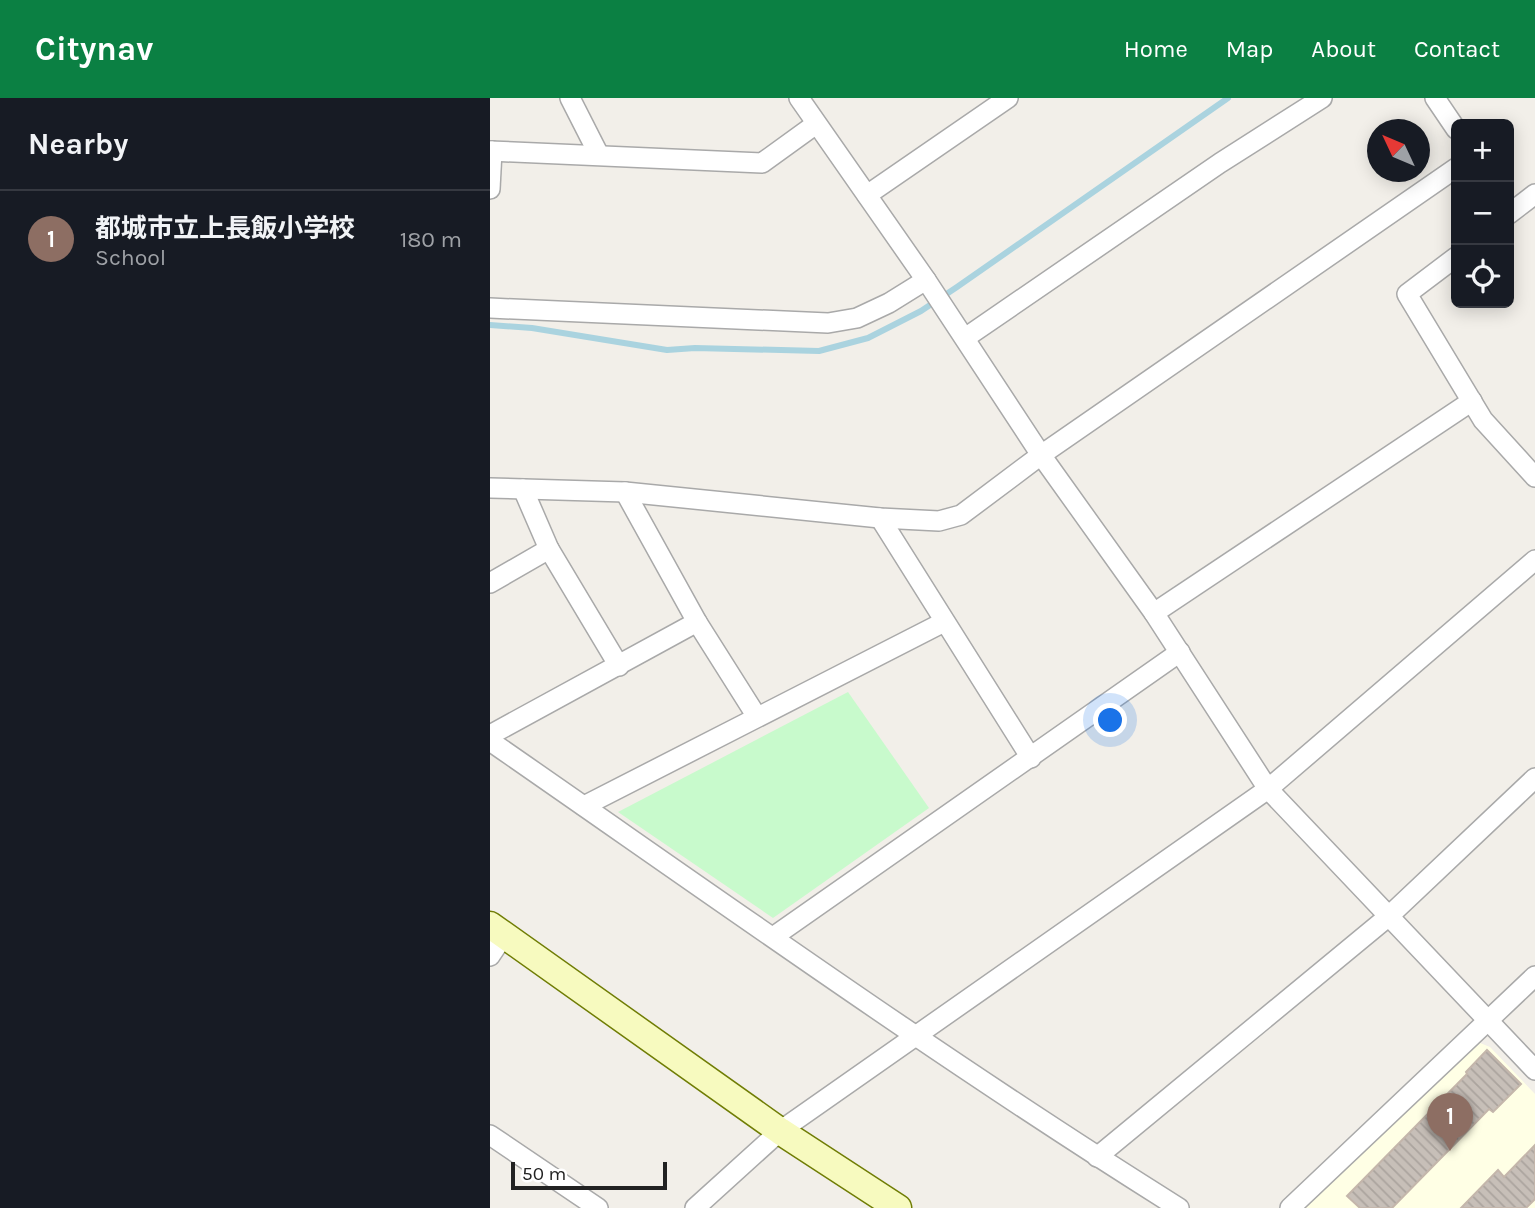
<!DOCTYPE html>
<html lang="en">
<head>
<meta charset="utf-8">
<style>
  body { margin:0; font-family:Karla,"Noto Sans JP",sans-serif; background:#20242c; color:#f1f3f6 }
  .controls { position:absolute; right:21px; top:21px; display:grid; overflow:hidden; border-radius:10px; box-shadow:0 4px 18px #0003 }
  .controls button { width:63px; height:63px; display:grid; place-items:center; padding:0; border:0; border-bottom:2px solid #363941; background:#171b24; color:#f1f3f6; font:35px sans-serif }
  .compass { position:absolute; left:877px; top:21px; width:63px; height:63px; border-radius:50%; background:#171b24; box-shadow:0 4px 18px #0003; rotate:314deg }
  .scale { position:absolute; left:21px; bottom:18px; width:156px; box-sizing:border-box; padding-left:7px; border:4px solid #222; border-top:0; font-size:19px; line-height:24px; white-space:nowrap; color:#222; -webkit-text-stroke:5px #fff; paint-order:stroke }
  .you { position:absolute; left:621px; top:623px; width:24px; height:24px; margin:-18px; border:5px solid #fff; border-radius:50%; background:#1a73e8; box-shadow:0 0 0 10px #1a73e833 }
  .badge { display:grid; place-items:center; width:46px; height:46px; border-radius:50%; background:#0b8043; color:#fff; font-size:23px; font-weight:700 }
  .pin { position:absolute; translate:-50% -58px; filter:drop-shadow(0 2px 4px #0008) }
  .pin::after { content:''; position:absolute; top:37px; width:24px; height:21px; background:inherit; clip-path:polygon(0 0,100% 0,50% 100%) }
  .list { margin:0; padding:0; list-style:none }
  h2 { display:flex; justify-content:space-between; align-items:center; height:91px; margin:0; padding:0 28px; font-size:30px }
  h2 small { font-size:23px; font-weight:400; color:#9ea1a6 }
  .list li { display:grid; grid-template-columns:46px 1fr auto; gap:21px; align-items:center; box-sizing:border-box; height:98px; padding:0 28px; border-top:2px solid #363941 }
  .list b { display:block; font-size:26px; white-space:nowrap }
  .list p { margin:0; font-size:23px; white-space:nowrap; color:#9ea1a6 }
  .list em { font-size:23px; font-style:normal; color:#9ea1a6 }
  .icon { flex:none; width:38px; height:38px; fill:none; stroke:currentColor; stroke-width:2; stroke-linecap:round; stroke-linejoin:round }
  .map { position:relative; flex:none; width:1045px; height:1110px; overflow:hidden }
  header { display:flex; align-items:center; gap:42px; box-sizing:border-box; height:98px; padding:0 35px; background:#0b8043; color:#fff }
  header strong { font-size:33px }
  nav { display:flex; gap:38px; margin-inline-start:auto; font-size:24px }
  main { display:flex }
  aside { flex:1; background:#171b24 }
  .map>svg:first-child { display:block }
</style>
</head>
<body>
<header>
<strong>Citynav</strong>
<nav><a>Home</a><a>Map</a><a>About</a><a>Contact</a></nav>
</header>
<main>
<aside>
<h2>Nearby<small></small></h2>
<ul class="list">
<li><span class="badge" style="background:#8d6e63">1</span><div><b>都城市立上長飯小学校</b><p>School</p></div><em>180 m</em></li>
</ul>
</aside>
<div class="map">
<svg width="1045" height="1110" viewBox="0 0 1045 1110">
  <defs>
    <pattern id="building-back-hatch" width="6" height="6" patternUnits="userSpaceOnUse" patternTransform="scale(1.75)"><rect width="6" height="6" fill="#c7bfb8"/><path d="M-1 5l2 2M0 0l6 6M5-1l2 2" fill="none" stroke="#aba49e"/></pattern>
  </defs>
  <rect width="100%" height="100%" fill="#f2efe9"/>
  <path fill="#ffffe5" d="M990,945L1000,949L1045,996V1110H814Z"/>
  <path fill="#c8facc" d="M358,594L439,710L283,820L128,714Z"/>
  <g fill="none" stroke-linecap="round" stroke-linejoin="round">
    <path stroke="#aad3df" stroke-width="6" d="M0,227L42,230L177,252L205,250L329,253L378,240L431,213L467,189L738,0"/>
  </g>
  <g fill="url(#building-back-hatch)" stroke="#c4b6ab" stroke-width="2">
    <path d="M997,952L1031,986L1003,1014L999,1011L902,1110H870L857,1098L977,976L976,974Z"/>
    <path d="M1045,1047V1101L1036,1110H971L1008,1072L1014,1079Z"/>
  </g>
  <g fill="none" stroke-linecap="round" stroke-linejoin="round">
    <defs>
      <g id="street">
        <path d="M80,0L109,57"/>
        <path d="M309,0L436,182L551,357L664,515L778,691L1045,972"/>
        <path d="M945,0L966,31"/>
        <path d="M0,53L272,65L326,26"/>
        <path d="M0,91L2,53"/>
        <path d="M377,97L518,0"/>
        <path d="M1019,116L1045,96"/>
        <path d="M966,159L917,196L993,322L1045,379"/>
        <path d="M0,210L338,225L367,220L399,205L436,182"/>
        <path d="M475,240L730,65L832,0"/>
        <path d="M0,390L135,394L390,420L449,423L471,417L551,357L966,70"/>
        <path d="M33,391L59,451L129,568"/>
        <path d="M135,394L207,524L267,619"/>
        <path d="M390,420L541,660"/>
        <path d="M0,485L59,451"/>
        <path d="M664,515L982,303"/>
        <path d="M0,637L207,524"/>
        <path d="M0,643C228,801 454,963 689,1110"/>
        <path d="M94,708L454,524"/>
        <path d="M283,839L690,554"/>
        <path d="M0,858L14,837"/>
        <path d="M0,1037L108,1110"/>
        <path d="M607,1059L899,818L1045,680"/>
        <path d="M205,1110L290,1033L778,691L1045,462"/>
        <path d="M800,1110L1045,878"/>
      </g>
      <path id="secondary" d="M0,827L290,1033L408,1110"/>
    </defs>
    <use href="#street" stroke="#a9a9a9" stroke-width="22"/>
    <use href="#secondary" stroke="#707d05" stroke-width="29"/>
    <use href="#street" stroke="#fff" stroke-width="19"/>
    <use href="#secondary" stroke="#f7fabf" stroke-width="26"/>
  </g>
</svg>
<div class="controls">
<button>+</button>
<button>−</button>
<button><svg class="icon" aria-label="locate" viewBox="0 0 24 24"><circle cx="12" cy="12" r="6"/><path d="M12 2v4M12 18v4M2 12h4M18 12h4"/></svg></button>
</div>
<svg class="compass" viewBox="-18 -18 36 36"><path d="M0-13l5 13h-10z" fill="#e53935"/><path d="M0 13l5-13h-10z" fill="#9ea1a6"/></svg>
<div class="scale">50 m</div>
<div class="you"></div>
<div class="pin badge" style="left:960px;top:1053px;background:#8d6e63">1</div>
</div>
</main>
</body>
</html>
